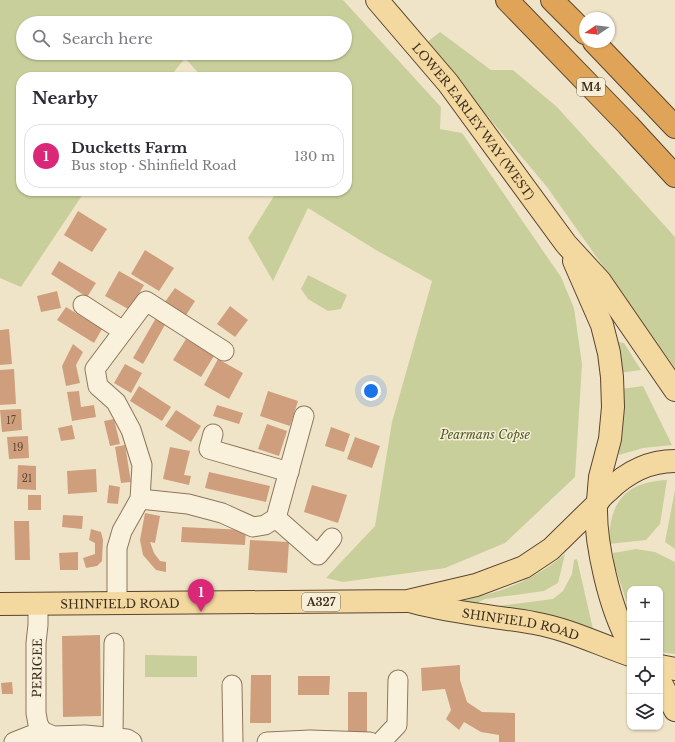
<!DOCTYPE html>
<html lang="en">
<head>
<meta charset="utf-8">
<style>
  body { margin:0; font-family:"Libre Baskerville",serif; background:#f2f2f3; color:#2b2b33 }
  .controls { position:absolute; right:12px; bottom:12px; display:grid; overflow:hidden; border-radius:8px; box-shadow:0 1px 3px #0004 }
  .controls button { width:36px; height:36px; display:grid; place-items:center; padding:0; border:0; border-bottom:1px solid #e1e1e2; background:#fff; color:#2b2b33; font:20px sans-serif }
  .compass { position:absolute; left:579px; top:12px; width:36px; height:36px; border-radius:50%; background:#fff; box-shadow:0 1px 3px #0004; rotate:257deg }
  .you { position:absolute; left:371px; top:391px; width:14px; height:14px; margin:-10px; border:3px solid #fff; border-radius:50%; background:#1a73e8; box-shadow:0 0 0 6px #1a73e833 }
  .badge { display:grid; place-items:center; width:26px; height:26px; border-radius:50%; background:#db2777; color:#fff; font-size:13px; font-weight:700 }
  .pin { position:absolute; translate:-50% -33px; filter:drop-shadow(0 1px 2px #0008) }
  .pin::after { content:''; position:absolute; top:21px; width:14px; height:12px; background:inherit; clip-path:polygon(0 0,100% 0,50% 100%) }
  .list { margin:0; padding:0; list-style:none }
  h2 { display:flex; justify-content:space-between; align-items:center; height:52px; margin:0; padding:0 16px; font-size:17px }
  h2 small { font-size:13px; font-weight:400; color:#7c7c81 }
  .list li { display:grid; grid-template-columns:26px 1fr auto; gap:12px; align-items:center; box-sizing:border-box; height:64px; margin:0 8px 8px; padding:0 8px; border:1px solid #e1e1e2; border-radius:16px }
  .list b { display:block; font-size:15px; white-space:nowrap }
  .list p { margin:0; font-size:13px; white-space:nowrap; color:#7c7c81 }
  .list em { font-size:13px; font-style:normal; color:#7c7c81 }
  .icon { flex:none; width:22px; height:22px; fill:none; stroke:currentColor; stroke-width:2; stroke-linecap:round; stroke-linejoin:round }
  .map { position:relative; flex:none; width:675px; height:742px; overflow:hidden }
  .search { position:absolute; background:#fff; box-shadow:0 1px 3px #0004; left:16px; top:16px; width:336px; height:44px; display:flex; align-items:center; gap:10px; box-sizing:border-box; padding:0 14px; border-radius:22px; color:#7c7c81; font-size:15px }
  .panel { position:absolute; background:#fff; box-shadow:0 1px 3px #0004; left:16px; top:72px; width:336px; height:124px; border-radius:16px }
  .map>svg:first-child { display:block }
</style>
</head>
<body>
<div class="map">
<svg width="675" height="742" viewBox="0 0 675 742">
  <rect width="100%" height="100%" fill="#f0e4c8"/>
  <g fill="#c9cf9b" fill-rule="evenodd">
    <path d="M0,0H343L441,107L440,129L462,133L561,277L574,308L582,364L575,477L505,543L445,568L343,582L326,578L375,526L392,422L432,281L376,250L308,208L273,281L248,238L277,191H347V77H202L185,58L170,77H21V191H85L21,287L0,278ZM23,23H345V53H23Z"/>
    <path d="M440,32L491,70H513L557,107L675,237V368L547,187L426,43Z"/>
    <path d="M308,275L347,295L341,309L328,311L308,299L301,289Z"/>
    <path d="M611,332L618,342L624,343L641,370L619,373Z"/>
    <path d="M643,386L672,445L643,448L619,455L621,389Z"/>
    <path d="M667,480L660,524L646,540L609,544C609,502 625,482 667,480Z"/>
    <path d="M675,490V549L665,542Z"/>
    <path d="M636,549L655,552L675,562V654L665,653L660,651V589H630V612L614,564L613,553Z"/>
    <path d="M565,554L558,583L544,591L485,599L479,602L475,608L442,606C490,594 526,587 565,554Z"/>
    <path d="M577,559L593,629L562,618L490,610L489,607L553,599L563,591L572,574L574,560Z"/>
    <path d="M145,655L197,656V677H145Z"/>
  </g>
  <g fill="#cf9f7d">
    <path d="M78,211L107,229L92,252L64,235Z"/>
    <path d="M145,250L174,268L159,291L131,274Z"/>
    <path d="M59,261L96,283L87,297L51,274Z"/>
    <path d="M119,271L144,285L130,310L105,296Z"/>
    <path d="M175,288L195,301L183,320L162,306Z"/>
    <path d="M57,291L61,308L41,312L37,296Z"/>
    <path d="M230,306L248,320L235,337L217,324Z"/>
    <path d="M66,307L102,329L94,343L57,320Z"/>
    <path d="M156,318L166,323L143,364L133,358Z"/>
    <path d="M9,329L12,364L0,365V330Z"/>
    <path d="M186,339L214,356L201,377L173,360Z"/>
    <path d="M73,344L83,352L76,365L80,383L66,386L62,366Z"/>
    <path d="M218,359L243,373L229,399L204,385Z"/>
    <path d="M125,364L142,373L131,393L114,383Z"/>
    <path d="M14,369L16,404L0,405V370Z"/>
    <path d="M139,386L171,407L162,421L130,401Z"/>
    <path d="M79,391L81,407L94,405L96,417L72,421L67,392Z"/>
    <path d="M268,391L298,401L290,426L260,416Z"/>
    <path d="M217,405L243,413L239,424L213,416Z"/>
    <path d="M21,409L22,430L2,432L0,410Z"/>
    <path d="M176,410L201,426L191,442L165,426Z"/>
    <path d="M114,419L120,444L110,446L104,421Z"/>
    <path d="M267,424L287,431L279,456L258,449Z"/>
    <path d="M72,425L75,439L61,441L58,428Z"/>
    <path d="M331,427L350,434L344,452L325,446Z"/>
    <path d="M28,436L29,458L9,459L7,437Z"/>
    <path d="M355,437L380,446L372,468L347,459Z"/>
    <path d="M125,445L131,482L121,483L115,447Z"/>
    <path d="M170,447L190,451L184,475L191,476L189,485L163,479Z"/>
    <path d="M18,465L36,466V490L17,489Z"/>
    <path d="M96,469L97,492L68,494L67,471Z"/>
    <path d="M209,472L270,486L266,502L205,488Z"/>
    <path d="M109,485L120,487L118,504L107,503Z"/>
    <path d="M312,485L347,495L338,523L304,512Z"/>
    <rect x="28" y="495" width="13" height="15"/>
    <path d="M145,513L160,516L155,543L150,542L154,553L160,561L166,562V572L156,570L143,555L140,540Z"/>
    <path d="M63,515L83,516L82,529L62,527Z"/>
    <path d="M14,521H29L30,560H15Z"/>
    <path d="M182,527L246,530L245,545L181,542Z"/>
    <path d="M91,529L101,532L103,540L102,561L97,566L86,568L83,558L95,554V543L89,540Z"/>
    <path d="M250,540L289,542L287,573L248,570Z"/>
    <path d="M78,552V570H60L59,553Z"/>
    <path d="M100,635L101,716L63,717L62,636Z"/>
    <path d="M460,665V680L467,702L482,712L515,713V742H499V735L481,732L464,722L459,730L446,719L451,710L445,689L422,691L421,668Z"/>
    <path d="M251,675H271V723H250Z"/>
    <path d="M298,676H330L329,695H298Z"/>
    <path d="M12,682L13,694H2L1,683Z"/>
    <rect x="348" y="692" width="19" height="42"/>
  </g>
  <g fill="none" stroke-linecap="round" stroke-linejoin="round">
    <defs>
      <g id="minor">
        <path d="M83,305L123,331"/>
        <path d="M213,434L209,449L289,472"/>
        <path d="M140,499L188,504L222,513L253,527L265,525L276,518L304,416"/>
        <path d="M276,518L318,555L332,538"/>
        <path d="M117,603V548L122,531L140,499L142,465L131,430L116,402L98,386L95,369L146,301L224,351"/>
        <path d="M38,604V625L36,643V713L38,724L42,731L53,736L85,735L127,739L132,742"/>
        <path d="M232,685L233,742"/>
        <path d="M113,738L114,643"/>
        <path d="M14,742L42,731L43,742"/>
        <path d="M267,742L310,740L370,742"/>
        <path d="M381,742L397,725L398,680"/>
      </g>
      <g id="major">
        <path id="s1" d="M377,0L448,83L566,244L600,281L675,390"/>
        <path d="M574,261L602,325L609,353L612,377L613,407L610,439L600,477L598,501"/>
        <path id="s2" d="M413,602C453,613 493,616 534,623C568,629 598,644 630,655"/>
        <path id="s3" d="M0,604L408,601L476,585L524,567L551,549L596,505"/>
        <path d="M630,644C610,610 595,544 596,505C599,499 603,495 608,491C627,472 648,461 675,461"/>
        <path d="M660,666L675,669"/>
        <path d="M660,681L675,710"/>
      </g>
      <g id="highway">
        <path d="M507,0L628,125L675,176"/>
        <path d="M552,0L585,33"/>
        <path d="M594,42L675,127"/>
      </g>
    </defs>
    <use href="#minor" stroke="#8d765c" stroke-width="21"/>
    <use href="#major" stroke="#5b4430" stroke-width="24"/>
    <use href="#highway" stroke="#5b4430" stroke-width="24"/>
    <use href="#minor" stroke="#faf1dc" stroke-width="19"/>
    <use href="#major" stroke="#f3d9a0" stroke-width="22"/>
    <use href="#highway" stroke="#e0a458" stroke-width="22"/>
  </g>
  <g text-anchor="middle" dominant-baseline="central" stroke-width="3" stroke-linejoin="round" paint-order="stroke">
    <g font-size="10" fill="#624a37">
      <text x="11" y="420">17</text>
      <text x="18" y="447">19</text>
      <text x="27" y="478">21</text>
    </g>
    <g fill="#f7eed8" stroke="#756857" stroke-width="1">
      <rect x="577" y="78" width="28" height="18" rx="3"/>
      <rect x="302" y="593" width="38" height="18" rx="3"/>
    </g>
    <g font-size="11" font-weight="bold" fill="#3d2e20">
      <text x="591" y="87">M4</text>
      <text x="321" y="602">A327</text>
    </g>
    <g font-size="12" fill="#3d2e20" stroke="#f7eed8">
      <text stroke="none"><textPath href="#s1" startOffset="155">LOWER EARLEY WAY (WEST)</textPath></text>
      <text stroke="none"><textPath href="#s3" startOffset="120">SHINFIELD ROAD</textPath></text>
      <text stroke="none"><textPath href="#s2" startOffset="110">SHINFIELD ROAD</textPath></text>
      <text transform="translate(37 668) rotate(-89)">PERIGEE</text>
    </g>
    <g font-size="12" font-style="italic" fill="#4d5a26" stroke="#f7eed8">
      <text x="485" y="434">Pearmans Copse</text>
    </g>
  </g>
</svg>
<div class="controls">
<button>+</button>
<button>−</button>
<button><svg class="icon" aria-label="locate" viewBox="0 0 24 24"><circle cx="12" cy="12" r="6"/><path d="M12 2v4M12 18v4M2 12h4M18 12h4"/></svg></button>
<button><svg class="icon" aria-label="layers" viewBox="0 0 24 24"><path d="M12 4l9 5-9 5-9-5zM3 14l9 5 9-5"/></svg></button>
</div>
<svg class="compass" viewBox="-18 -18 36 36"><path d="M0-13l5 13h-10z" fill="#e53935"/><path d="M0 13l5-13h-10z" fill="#7c7c81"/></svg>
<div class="you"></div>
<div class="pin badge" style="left:201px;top:612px">1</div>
<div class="search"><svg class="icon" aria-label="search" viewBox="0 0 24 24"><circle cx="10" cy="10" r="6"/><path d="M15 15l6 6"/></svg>Search here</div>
<section class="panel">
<h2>Nearby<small></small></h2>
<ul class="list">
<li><span class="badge">1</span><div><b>Ducketts Farm</b><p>Bus stop · Shinfield Road</p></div><em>130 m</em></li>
</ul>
</section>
</div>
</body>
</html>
